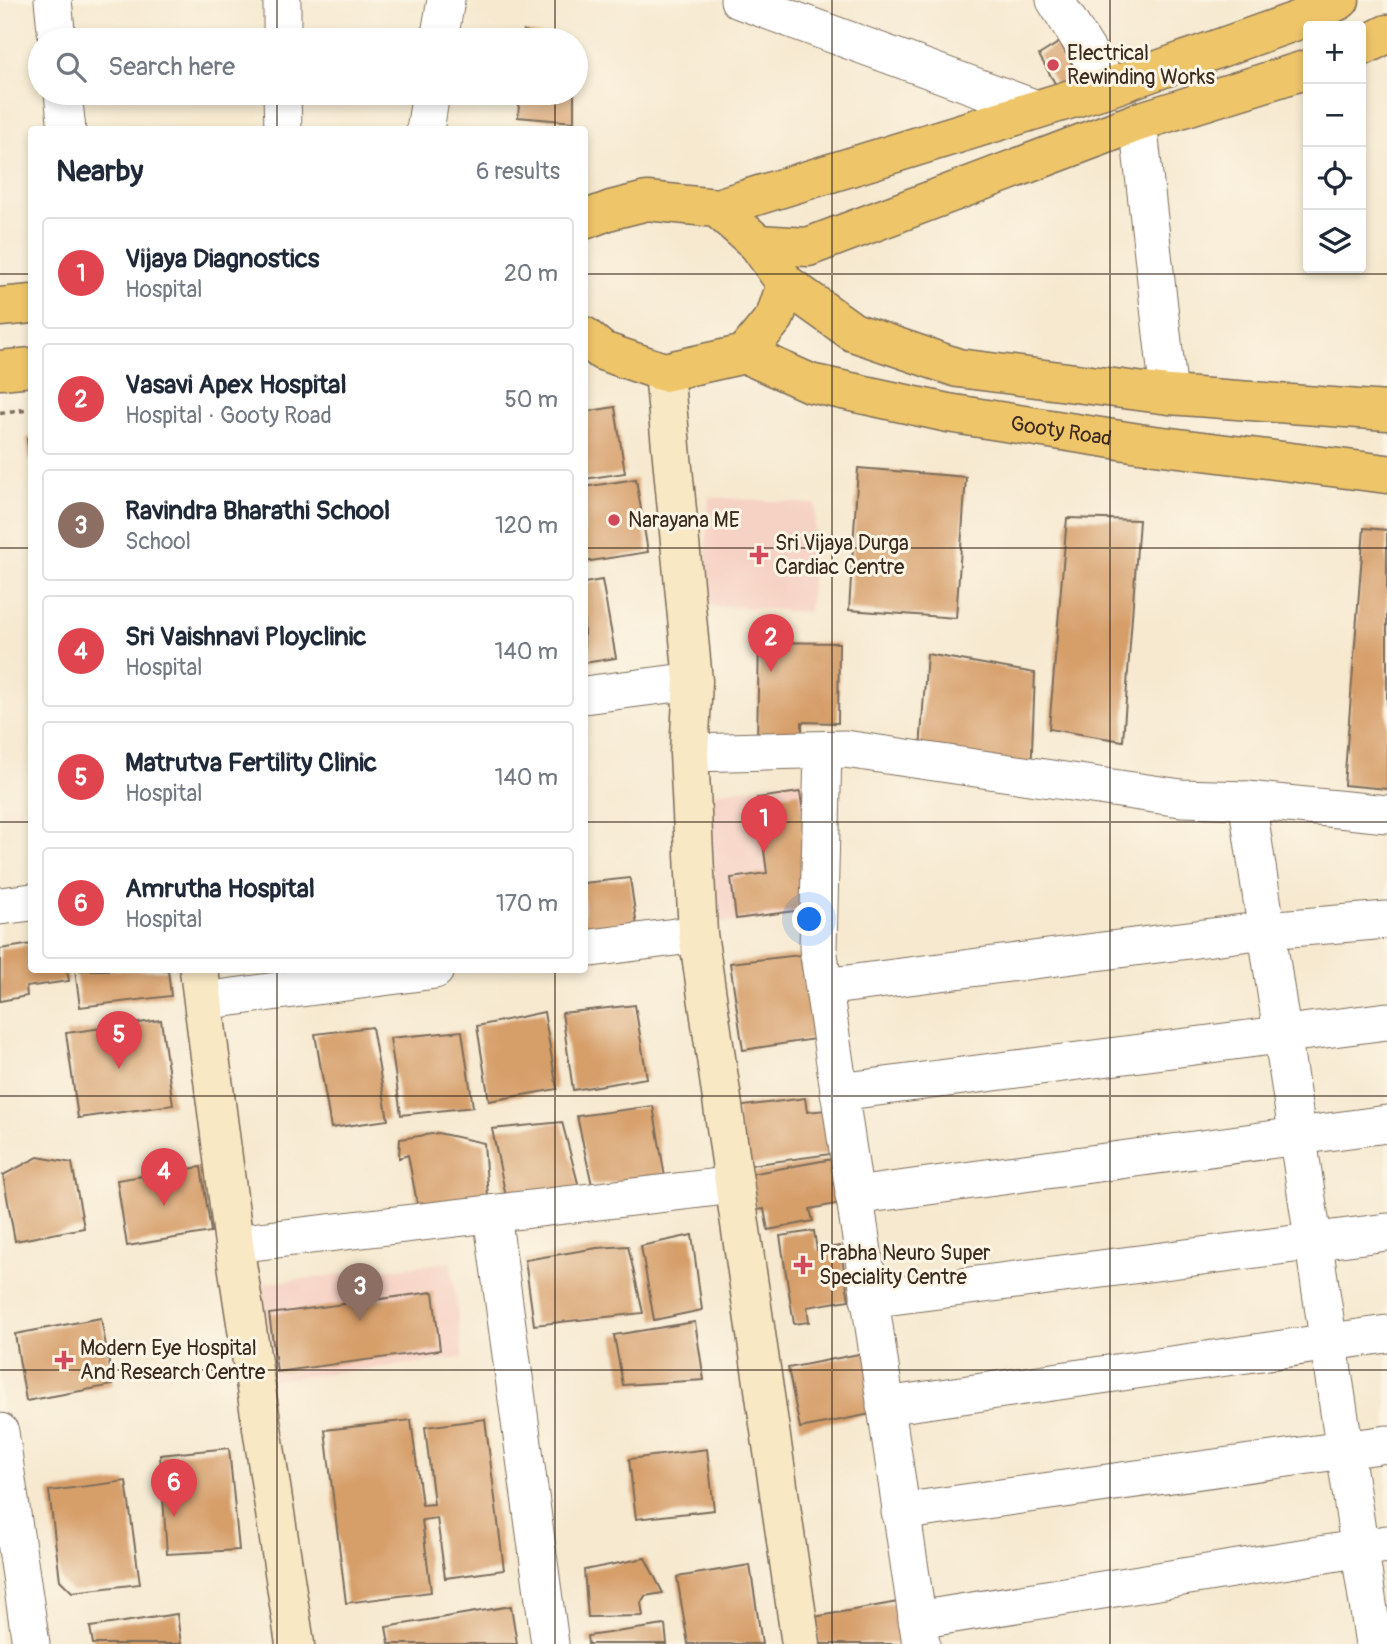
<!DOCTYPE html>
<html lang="en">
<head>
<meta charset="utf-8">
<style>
  body { margin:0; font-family:Pangolin,sans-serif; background:#f6f6f7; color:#1f2937 }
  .controls { position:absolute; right:21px; top:21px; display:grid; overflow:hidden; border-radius:7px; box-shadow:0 4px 10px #0003 }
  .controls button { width:63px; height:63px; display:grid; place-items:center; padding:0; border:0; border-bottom:2px solid #e0e1e3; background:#fff; color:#1f2937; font:35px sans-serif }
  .you { position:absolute; left:810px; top:920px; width:24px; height:24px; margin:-18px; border:5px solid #fff; border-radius:50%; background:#1a73e8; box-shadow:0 0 0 10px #1a73e833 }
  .badge { display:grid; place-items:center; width:46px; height:46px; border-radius:50%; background:#2563eb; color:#fff; font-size:23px; font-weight:700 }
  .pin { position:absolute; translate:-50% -58px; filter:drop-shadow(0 2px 4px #0008) }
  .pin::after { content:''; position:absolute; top:37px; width:24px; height:21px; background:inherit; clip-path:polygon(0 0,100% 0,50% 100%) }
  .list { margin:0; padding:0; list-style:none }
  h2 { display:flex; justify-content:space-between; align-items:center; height:91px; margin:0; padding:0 28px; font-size:30px }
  h2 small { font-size:23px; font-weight:400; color:#747a83 }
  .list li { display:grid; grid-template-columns:46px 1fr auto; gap:21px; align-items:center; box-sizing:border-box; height:112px; margin:0 14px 14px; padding:0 14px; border:2px solid #e0e1e3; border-radius:7px }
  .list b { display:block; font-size:26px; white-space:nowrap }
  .list p { margin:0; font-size:23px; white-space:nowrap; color:#747a83 }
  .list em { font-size:23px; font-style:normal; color:#747a83 }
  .icon { flex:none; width:38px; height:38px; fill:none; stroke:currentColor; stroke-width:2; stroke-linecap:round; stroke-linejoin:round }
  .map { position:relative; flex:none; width:1387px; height:1644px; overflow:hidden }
  .search { position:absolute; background:#fff; box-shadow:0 4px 10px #0003; left:28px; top:28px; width:560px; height:77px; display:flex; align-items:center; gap:18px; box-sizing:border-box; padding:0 24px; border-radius:38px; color:#747a83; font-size:26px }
  .panel { position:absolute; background:#fff; box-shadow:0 4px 10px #0003; left:28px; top:126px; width:560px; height:847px; border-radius:7px }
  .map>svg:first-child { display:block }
</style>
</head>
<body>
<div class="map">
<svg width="1387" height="1644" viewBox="0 0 1387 1644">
  <rect width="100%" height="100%" fill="#fcf5e5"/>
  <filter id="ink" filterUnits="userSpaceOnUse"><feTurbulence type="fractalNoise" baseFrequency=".0143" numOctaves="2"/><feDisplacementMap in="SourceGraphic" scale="14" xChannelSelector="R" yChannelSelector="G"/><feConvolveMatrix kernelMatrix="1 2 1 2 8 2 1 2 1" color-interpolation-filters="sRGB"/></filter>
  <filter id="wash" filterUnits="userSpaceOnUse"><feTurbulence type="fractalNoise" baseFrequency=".00686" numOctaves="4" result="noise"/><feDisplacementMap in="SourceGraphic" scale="28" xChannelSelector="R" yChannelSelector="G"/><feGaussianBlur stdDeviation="1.57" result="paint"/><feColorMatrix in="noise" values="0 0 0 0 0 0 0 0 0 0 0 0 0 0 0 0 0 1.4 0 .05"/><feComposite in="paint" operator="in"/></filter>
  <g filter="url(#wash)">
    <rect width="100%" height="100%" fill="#f6e9d0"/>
    <g fill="#f6d2c4">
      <path d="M709,497L816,504L809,612L702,605Z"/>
      <path d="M806,779L830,911L717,924L701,795Z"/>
      <path d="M451,1262L463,1358L268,1380L257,1284Z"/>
    </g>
    <g id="blocks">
      <g fill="#d69e69">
        <path d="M524,31L559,39L558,40H524Z"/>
        <path d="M1060,42L1081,81L1061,94L1039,55Z"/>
        <path d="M520,93H574V122L518,117Z"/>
        <path d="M615,407L625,473L584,479V412Z"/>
        <path d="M32,437V463H30L27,438Z"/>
        <path d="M858,468L966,477L956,618L849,610Z"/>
        <path d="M636,479L648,552L584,562V487Z"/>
        <path d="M1067,518L1139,520L1123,741L1049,729Z"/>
        <path d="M1364,528L1387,530V789L1344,785Z"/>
        <path d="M602,580L616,658L584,663V583Z"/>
        <path d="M759,642L839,643L838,723L802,722V741L757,740Z"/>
        <path d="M927,654L1035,673L1031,777L919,763Z"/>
        <path d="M800,792L817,908L736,919L731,878L767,873L757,798Z"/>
        <path d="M630,878L637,926L584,932V883Z"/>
        <path d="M32,944V970H67L69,981L26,987L27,996L0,1001V949Z"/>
        <path d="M800,955L815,1039L743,1050L730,963Z"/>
        <path d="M75,970H168L171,996L80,1007Z"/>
        <path d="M635,1005L647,1078L573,1090L562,1013Z"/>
        <path d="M544,1012L557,1089L489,1101L477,1026Z"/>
        <path d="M161,1020L173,1105L78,1118L66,1033Z"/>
        <path d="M372,1027L388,1120L331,1128L315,1034Z"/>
        <path d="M462,1031L473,1107L401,1115L390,1038Z"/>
        <path d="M805,1098L807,1112L826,1110L831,1154L743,1166L736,1107Z"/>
        <path d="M653,1106L665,1177L592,1185L577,1116Z"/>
        <path d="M562,1122L579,1187L506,1197L492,1129Z"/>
        <path d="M438,1133L484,1143L488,1197L418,1208L408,1155L399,1158L400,1139Z"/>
        <path d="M38,1157L72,1163L84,1228L15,1241L3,1175Z"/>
        <path d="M833,1159L841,1203L810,1209L813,1221L768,1230L764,1209L756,1210L750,1174Z"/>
        <path d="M201,1167L211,1232L127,1246L117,1180Z"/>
        <path d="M814,1231L817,1250L840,1246L849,1300L807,1307L809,1322L794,1324L780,1236Z"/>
        <path d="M692,1235L702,1310L654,1320L641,1246Z"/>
        <path d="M628,1246L643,1313L534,1325L525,1260L597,1248Z"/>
        <path d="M433,1292L440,1350L277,1372L269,1314Z"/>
        <path d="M101,1318L113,1385L26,1401L15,1334Z"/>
        <path d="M695,1322L704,1380L623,1385L614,1335Z"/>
        <path d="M869,1352L881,1412L800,1428L788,1368Z"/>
        <path d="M485,1419L504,1570L445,1578L437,1518L422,1520L431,1592L346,1603L325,1430L411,1420L422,1505L434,1504L425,1427Z"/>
        <path d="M229,1448L239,1550L167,1554L160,1455Z"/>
        <path d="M707,1449L714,1510L636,1519L629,1459Z"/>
        <path d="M126,1481L140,1584L72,1592L60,1580L49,1491Z"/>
        <path d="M645,1558L663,1593L645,1596L641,1603L643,1616L588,1617L584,1570Z"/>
        <path d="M750,1565L762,1644H688L677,1577Z"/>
        <path d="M898,1602L906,1644H819L814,1617Z"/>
        <path d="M511,1606L517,1644H389L386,1627Z"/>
        <path d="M177,1614L181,1644H93L90,1627Z"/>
        <path d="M665,1625L667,1644H588L587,1636Z"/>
      </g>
    </g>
  </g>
  <g filter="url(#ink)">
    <use href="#blocks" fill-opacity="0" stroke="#7c6d5c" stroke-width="2"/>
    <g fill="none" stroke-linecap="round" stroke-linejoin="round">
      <defs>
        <g id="street">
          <path d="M53,0L57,40"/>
          <path d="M282,0V40"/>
          <path d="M739,0L1037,109"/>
          <path d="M1055,0L1110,87"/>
          <path d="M439,40L446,0"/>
          <path d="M63,93L67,130"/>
          <path d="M282,93L283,130"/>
          <path d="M1138,122L1169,395"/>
          <path d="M425,130L431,93"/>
          <path d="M584,695L693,681"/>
          <path d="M823,750L818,948L921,1644"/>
          <path d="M689,753L845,749L1181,798L1247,800L1387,814"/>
          <path d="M1247,800L1374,1644"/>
          <path d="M0,906L32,902"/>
          <path d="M584,949L698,934"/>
          <path d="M824,987L1266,930L1387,920"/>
          <path d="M203,1001L435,970"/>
          <path d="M839,1092L1387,1021"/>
          <path d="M854,1196L1387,1124"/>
          <path d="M492,1214L550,1644"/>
          <path d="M234,1244L735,1185"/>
          <path d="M869,1299L1387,1232"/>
          <path d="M885,1406L1387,1334"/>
          <path d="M0,1432L31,1644"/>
          <path d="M900,1512L1387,1444"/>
          <path d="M917,1620L1387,1544"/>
        </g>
        <g id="secondary">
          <path d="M664,372L693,681L689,753L698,934L801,1644"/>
          <path d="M199,970L234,1244L295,1644"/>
        </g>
        <g id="primary">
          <path d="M1361,47L1387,34"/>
          <path d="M717,208L1110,87L1299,20L1340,0"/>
          <path d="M584,220L611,210L647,201L717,208L758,244L786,284L775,317L745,354L664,372L602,351L584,336"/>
          <path d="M758,244L808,247L1138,122L1308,69"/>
          <path d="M786,284L853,332L958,368L1169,395L1387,411"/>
          <path d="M0,307L32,304"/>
          <path id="s1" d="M745,354L810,383L948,413L1139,443L1387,474"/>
          <path d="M0,370L32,367"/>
        </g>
      </defs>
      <use href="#street" stroke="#7c6d5c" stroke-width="39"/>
      <use href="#secondary" stroke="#7c6d5c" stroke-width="41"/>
      <use href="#primary" stroke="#7c6d5c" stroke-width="41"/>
      <path stroke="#7c6d5c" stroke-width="4.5" stroke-dasharray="5 5" stroke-linecap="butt" d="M0,413L32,409"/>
      <use href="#street" stroke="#fff" stroke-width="37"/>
      <use href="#secondary" stroke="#f8e8c3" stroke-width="38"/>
      <use href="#primary" stroke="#eec569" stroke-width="38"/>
    </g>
  </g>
  <path fill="none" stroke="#3b2a1e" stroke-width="2" stroke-opacity="0.55" d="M277,0V40M555,0V40M832,0V1644M1110,0V1644M277,93V130M555,93V130M0,274H32M584,274H1387M0,548H32M584,548H1387M0,822H32M584,822H1387M277,970V1644M555,970V1644M0,1096H1387M0,1370H1387"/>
  <g fill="#d1495b" stroke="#fcf5e5" stroke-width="2.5">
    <circle cx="1053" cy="65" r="7"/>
    <circle cx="614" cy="520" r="7"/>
    <path d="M755.5 544.5h7v7h7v7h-7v7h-7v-7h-7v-7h7z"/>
    <path d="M799.5 1254.5h7v7h7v7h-7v7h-7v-7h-7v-7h7z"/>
    <path d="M60.5 1349.5h7v7h7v7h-7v7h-7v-7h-7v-7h7z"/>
  </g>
  <g text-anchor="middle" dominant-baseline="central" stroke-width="6" stroke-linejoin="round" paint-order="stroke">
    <g font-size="21" fill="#3b2a1e" stroke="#fcf5e5" text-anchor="start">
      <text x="1067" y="53">Electrical<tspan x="1067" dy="24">Rewinding Works</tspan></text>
      <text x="628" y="520">Narayana ME</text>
      <text x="775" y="543">Sri Vijaya Durga<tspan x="775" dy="24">Cardiac Centre</tspan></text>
      <text x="819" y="1253">Prabha Neuro Super<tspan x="819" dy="24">Speciality Centre</tspan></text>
      <text x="80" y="1348">Modern Eye Hospital<tspan x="80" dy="24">And Research Centre</tspan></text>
    </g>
    <g font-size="21" fill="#3b2a1e" stroke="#fcf5e5">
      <text stroke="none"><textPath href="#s1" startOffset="327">Gooty Road</textPath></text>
    </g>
  </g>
</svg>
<div class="controls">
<button>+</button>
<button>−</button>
<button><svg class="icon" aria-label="locate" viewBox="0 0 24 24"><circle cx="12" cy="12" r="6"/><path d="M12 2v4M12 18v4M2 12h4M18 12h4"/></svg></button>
<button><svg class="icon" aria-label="layers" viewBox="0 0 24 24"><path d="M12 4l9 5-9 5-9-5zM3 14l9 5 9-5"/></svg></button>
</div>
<div class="you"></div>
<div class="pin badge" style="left:764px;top:853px;background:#e0444e">1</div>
<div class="pin badge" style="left:771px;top:672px;background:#e0444e">2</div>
<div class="pin badge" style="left:360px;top:1321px;background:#8d6e63">3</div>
<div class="pin badge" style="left:164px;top:1206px;background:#e0444e">4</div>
<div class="pin badge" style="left:119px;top:1069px;background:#e0444e">5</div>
<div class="pin badge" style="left:174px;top:1517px;background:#e0444e">6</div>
<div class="search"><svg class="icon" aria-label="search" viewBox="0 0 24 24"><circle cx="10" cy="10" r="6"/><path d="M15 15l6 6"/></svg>Search here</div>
<section class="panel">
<h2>Nearby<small>6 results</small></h2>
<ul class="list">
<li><span class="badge" style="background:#e0444e">1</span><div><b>Vijaya Diagnostics</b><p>Hospital</p></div><em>20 m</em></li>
<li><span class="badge" style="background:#e0444e">2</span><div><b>Vasavi Apex Hospital</b><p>Hospital · Gooty Road</p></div><em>50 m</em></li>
<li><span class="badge" style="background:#8d6e63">3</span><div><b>Ravindra Bharathi School</b><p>School</p></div><em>120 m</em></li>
<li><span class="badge" style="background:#e0444e">4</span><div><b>Sri Vaishnavi Ployclinic</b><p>Hospital</p></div><em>140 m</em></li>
<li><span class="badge" style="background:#e0444e">5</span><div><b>Matrutva Fertility Clinic</b><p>Hospital</p></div><em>140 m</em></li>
<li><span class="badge" style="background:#e0444e">6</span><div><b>Amrutha Hospital</b><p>Hospital</p></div><em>170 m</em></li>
</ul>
</section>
</div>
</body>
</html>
